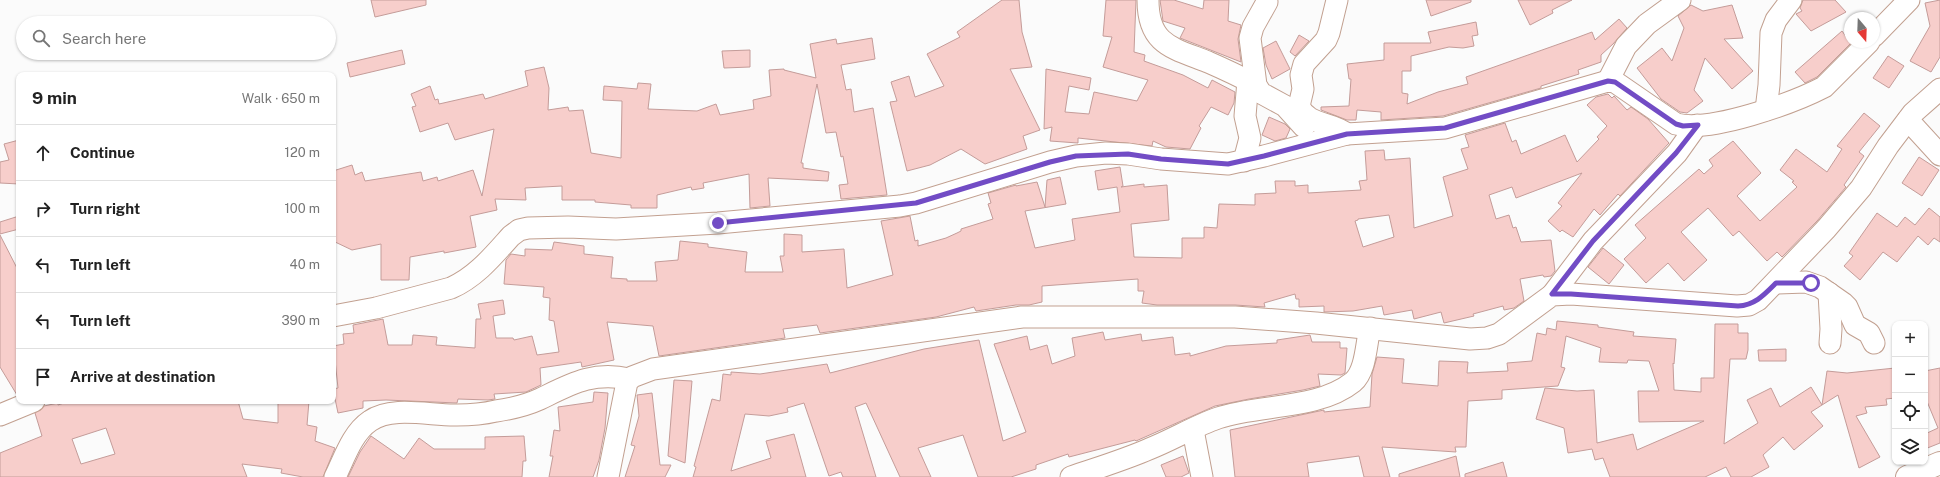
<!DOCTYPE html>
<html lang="en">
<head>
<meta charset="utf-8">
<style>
  body { margin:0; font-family:"Public Sans",sans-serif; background:#f2f2f2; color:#222 }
  .controls { position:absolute; right:12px; bottom:12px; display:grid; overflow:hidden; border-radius:8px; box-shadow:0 1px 3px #0004 }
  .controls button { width:36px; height:36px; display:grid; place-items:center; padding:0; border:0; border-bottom:1px solid #e0e0e0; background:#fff; color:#222; font:20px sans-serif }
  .compass { position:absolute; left:1844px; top:12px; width:36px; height:36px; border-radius:50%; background:#fff; box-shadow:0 1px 3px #0004; rotate:161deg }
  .stop { position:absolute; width:12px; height:12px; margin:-9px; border:3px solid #724cc5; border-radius:50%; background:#fff }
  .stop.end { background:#724cc5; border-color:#fff; box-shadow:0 1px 4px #0008 }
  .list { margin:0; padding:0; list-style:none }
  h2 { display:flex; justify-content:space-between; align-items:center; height:52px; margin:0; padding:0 16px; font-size:17px }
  h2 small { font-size:13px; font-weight:400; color:#767676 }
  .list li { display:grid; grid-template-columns:26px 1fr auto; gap:12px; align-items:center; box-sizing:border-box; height:56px; padding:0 16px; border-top:1px solid #e0e0e0 }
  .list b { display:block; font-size:15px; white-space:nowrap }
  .list em { font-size:13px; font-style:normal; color:#767676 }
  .icon { flex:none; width:22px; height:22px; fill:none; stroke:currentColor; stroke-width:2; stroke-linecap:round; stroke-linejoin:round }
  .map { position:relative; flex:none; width:1940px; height:477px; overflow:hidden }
  .search { position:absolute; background:#fff; box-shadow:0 1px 3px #0004; left:16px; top:16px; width:320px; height:44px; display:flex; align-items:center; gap:10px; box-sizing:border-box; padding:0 14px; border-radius:22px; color:#767676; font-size:15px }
  .panel { position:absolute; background:#fff; box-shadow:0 1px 3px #0004; left:16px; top:72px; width:320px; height:332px; border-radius:8px }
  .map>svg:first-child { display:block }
</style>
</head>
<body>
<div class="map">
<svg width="1940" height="477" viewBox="0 0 1940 477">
  <rect width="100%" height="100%" fill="#fbfbfb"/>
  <g fill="#f7cecb" stroke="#c49c99" fill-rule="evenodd">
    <path d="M371,0H426V5L375,17Z"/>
    <path d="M1002,0H1019L1022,32L1032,67L1010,69L1040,130L1023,136L1027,149L985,164L961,149L930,165L907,171L890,102L897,101L891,82L909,76L915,97L944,86L927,54L960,37L957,32Z"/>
    <path d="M1106,0H1136L1134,52L1145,55L1144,61L1183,75L1208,88L1212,80L1235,92L1234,103L1228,115L1211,107L1199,126L1201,128L1190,149L1166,147L1153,141L1152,146L1078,138V143L1050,141L1052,127L1044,129L1046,69L1091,78L1089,90L1069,86L1065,112L1089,114L1094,92L1137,101L1148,80L1103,67L1112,37L1103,36Z"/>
    <path d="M1160,0H1174L1203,9L1204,0H1229L1228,21L1241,25L1238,39L1241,62L1180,38L1185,28L1163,21Z"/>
    <path d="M1426,0H1471V2L1431,16Z"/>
    <path d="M1518,0H1572L1552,10L1553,13L1530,25Z"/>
    <path d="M1803,0H1835L1846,12L1811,31L1796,14L1802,11L1800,8Z"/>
    <path d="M1940,0V57L1931,72L1910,61L1930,26L1925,3Z"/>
    <path d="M1691,5L1703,11L1732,5L1743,38L1724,39L1753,71L1732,89L1705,58L1694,90L1703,101L1687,113L1680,112L1661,99L1637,68L1662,48L1672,61L1684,28L1678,16Z"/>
    <path d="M1619,19L1627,28L1613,44L1601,55V62L1578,70L1579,74L1541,86V88L1443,116L1381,120V112L1357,110L1356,120H1347L1321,110V107L1349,106L1351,79H1349L1347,64L1384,60V43H1431L1428,32L1476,22L1478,35L1472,36L1474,46L1463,48L1449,47L1411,56V71H1402V93L1408,94L1407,104L1438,92L1468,84L1466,77L1576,38L1592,32L1595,40Z"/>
    <path d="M1842,31L1850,42H1852L1817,77L1805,83L1795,72Z"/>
    <path d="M1299,35L1309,41L1295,56L1290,52Z"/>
    <path d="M872,38L875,59L841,65L846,90L851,89L854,112L873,108L887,195L841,199L839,185L848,184L843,156L841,157L836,132L826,133L817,84L801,163H803V168L829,172L828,181L768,178L770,206L750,208L749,174L703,183L704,188L692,190L691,187L657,195V208H631V205L595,202V200H562V186L525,188L526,200L495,199L497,210L470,216L476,247L444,253V251L410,257L409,280H381V244L352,250L333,241V171L352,165L355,175L362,172L365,181L421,172L423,181L437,177L438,181L473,170L482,196L494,129L455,140L448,123L420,132L412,107L416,106L411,94L430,86L435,100L438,99L439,104L483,94L485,99L528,86L525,71L544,67L549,88L548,110L568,107L569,111L583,110L591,153L621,158L622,101L603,100L604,86L637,89L638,83L651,84L648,109L697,111L716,104L720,115L754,109L753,100L771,96L769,70L784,69V70L816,78L810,44L836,39L837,44Z"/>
    <path d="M1276,41L1290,69L1272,79L1266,65L1263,48Z"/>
    <path d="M402,50L405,64L350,77L347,63Z"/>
    <path d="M750,50V67L724,68L722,51Z"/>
    <path d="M1888,56L1904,66L1889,88L1873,78Z"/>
    <path d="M1608,94L1612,98L1614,96L1627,110L1631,107L1648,119L1669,143L1620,196L1618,194L1600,215L1594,209L1573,237L1562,230L1560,232L1548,221L1562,206L1558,203L1582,173L1516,198L1512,187L1489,195L1496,219L1509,215L1513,228L1516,227L1521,242L1551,240L1555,271L1551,276L1544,277L1543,275L1520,279L1524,301L1514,308L1504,310L1503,306L1473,314L1474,316L1444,323L1441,312L1414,319L1412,310L1384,315L1382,306L1353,311L1324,312V306L1299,307V299H1296L1295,294L1264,303L1265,307L1235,305H1157L1142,303L1144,291H1138V279L1042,286V302L1029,305H1016L976,311L974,307L936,317L820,333L817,325L783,329L785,338L659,356L653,326L607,322L614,360L582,367L581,362L540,368L541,385L526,392L494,394L495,399L488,400L458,399L457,403L386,400L363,401V408L338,413L333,389L338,388L335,360H333V346L344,344L343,334L354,333L353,325L383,319L388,345H412L413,335L437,337L436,345L475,348L476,319H481L478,304L503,300L505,314L493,316L496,338H513L514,340L532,336L537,355L559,352L554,321L549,320L550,298L543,297L544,287L504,284L506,260L511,254L525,256V249L552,250L554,242L584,246V254L613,257L611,278L627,279V281H657L655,262L678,260L680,241L708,244V247L747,252L745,272H783L780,256H784V234L802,235V252L844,249L847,288L893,275L881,221L910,216L915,241L918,240V246L946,238L957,233L961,231V229L993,219L988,204L991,203L988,193L1016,185V186L1037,182L1045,207L1047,180L1060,177L1066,204L1025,211L1035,248L1075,240L1072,219L1120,212L1117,187L1098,190L1095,171L1120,167L1123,186L1121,187L1144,184V187L1167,185L1169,220L1131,224L1134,257L1182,258V238H1204V227L1217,228L1219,204L1255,205V194L1276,193L1275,181H1295V186L1308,185V193L1361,190L1359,181L1367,180L1365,151L1384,150L1385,160L1410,158L1414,228L1453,216L1443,177L1468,169L1461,149L1469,147L1465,135L1505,123L1512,142L1516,140L1521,154L1565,135L1577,162L1599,139L1597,137L1607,126L1587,105L1596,97ZM1389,215L1394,237L1363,247L1355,221L1358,220V219Z"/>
    <path d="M1864,113L1880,126L1859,152L1864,156L1844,185L1846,187L1817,221L1782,257L1777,252L1767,261L1739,231L1733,236L1708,208L1681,232L1707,260L1684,281L1668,263L1646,283L1624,259L1646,238L1635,225L1699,169L1704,174L1713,166L1709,160L1733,141L1761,173L1737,196L1760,221L1797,187L1792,182L1794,181L1780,170L1796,149L1827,172L1842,149L1837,146Z"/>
    <path d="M1269,117L1285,124L1290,129L1286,138L1275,141L1262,135Z"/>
    <path d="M19,140V184L0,183V162L9,160L4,144Z"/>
    <path d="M1919,157L1939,170L1922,196L1902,183Z"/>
    <path d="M1929,208L1940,217V242L1934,238L1928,245L1918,236L1897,262L1883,252L1860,280L1844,266L1853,256L1849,253L1877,213L1897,227L1905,217L1915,225Z"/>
    <path d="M19,216V229L0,234V222Z"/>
    <path d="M0,235L19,272V394L17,395L0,367Z"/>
    <path d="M1603,248L1624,265L1609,284L1588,267Z"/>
    <path d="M1557,321L1598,325V327L1634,332L1633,336L1676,339L1674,364L1673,363L1674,390L1701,392V378H1714L1715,324H1738V333H1748V350L1746,359H1730L1724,444L1758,423L1747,400L1771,388L1780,407L1811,387L1822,405L1811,412L1823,426L1794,450L1783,437L1763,455L1769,467L1751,477H1731L1726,467L1705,477H1610L1603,458L1595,460L1592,449L1568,453L1564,428L1536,419L1545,388L1577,391L1594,390L1597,443L1633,434L1637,450L1704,421L1639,422L1638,391H1659L1649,361L1628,360L1627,363L1599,362L1601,348L1566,336L1561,367L1565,368L1558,386L1502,390V399L1468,401L1466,447H1455L1456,452L1382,447L1390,477H1364L1359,456L1307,463L1309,477H1235L1230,430L1324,410V412L1370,407L1372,374L1377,357L1404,359L1402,383L1438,386L1439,361L1468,362L1467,373L1508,371L1507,363L1532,361L1537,333L1546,335L1547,328L1556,330Z"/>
    <path d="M1103,332L1105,340L1141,334L1142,341L1173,337L1175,355L1190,353V356L1226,346L1277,343V340L1310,335L1312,342H1340V348H1347L1345,373L1341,375L1318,374L1320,386L1303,390L1249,399L1215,406L1136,441L1135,440L1069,457L1068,454L1036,465V469L1011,477H978L963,435L918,448L931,477H900L866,403L855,407L876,477H843L841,472L829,476L804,403L787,408L788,412L769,416L745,414L731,471L771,458L766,441L794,434L806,477H693L696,467L694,466L712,399L720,401L723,374L731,375V372L760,374L827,364L830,373L924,349L979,340L1003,441L1026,432L994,344L1027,336L1030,350L1047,345L1052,364L1075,356L1072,338Z"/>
    <path d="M1786,349V361H1759L1758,350Z"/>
    <path d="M1895,368V398L1886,399L1887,405L1865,407L1867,413L1856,416L1880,457L1859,468L1838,395L1822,405L1827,371L1847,373Z"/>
    <path d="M1940,368V443L1925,449V434L1938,428L1926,399L1925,371Z"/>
    <path d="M674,380L692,381L685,463L668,456Z"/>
    <path d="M594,392L608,393L605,428L599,460L593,477H549L553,456H550L554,430L560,431L558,407L593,402Z"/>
    <path d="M652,393L660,465H671L665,477H625L635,446L631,445L639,416L637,395Z"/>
    <path d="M70,401H238L243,419L278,423V401H309L307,425L317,427L315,441L335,448L323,477H303L281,473L282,469L242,464L247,477H0V453L42,436L35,413L44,406L58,403V405ZM106,428L115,454L81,464L72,439Z"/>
    <path d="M371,436L404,459L419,438L434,449H485V437L524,436L526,461H523L522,477H348L360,452Z"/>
    <path d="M1183,456L1189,473L1181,477H1166L1161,465Z"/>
    <path d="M1456,456L1460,477H1399V474Z"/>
    <path d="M1503,462L1507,477H1465V474Z"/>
  </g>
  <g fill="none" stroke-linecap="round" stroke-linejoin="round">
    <defs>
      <g id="minor">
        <path d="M1148,0C1148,45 1173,48 1208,62C1224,69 1241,77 1256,85"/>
        <path d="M1337,0L1329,33L1326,40L1304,64L1301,75L1303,89L1299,106C1308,126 1330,121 1347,134"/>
        <path d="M1267,2L1253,27L1250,38L1256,85L1261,93L1285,106L1304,127"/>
        <path d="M1874,36L1909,0"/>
        <path d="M1608,81L1626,46L1647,24L1680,0"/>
        <path d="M1766,110L1769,85L1771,33L1776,20L1791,0"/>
        <path d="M1908,120L1940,155"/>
        <path d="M1244,161L1250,138L1245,116L1248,81"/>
        <path d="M1776,283L1806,282L1820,287L1843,303L1847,307L1855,325L1869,333L1874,343"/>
        <path d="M1829,293L1831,329L1830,343"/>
        <path d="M1552,295L1593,241L1677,153L1697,125"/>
        <path d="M333,316L376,308L451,288C476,277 493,256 511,236L519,230L528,228L568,227L616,229L718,223L900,206L916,203L1050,162L1076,156L1106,153L1128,154L1161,159L1228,164L1264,156L1347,134L1445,128L1608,81L1615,82L1676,124C1710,133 1793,103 1824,87L1869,42"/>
        <path d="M0,415L34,401"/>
        <path d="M1193,430L1202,477"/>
        <path d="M335,477C344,459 352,433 370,421C392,405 432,416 457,415C469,415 483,414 496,411C510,409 527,405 540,399C571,384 593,371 629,379"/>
        <path d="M608,477L627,382L632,377L653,369L1022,317H1235L1316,323L1470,339L1487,338L1499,334L1552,295L1571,294L1737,306L1749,305L1758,300L1826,229L1861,188L1888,146L1913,113L1940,89"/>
        <path d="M1071,477C1097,468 1124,460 1149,449C1172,440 1195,426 1218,418C1259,404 1318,410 1353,382C1366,371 1366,344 1370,328"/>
      </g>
      <path id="major" d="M1907,477L1940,463"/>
    </defs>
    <use href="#minor" stroke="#c2a090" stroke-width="23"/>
    <use href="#major" stroke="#c2a090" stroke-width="24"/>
    <use href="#minor" stroke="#fff" stroke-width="21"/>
    <use href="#major" stroke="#fff" stroke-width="22"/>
  </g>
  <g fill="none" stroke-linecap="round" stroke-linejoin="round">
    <path stroke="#724cc5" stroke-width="5" d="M718,223L916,203L1050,162L1076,156L1128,154L1161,159L1228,164L1264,156L1347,134L1445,128L1608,81L1615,82L1676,124L1683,126L1698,125L1676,153L1593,241L1552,294H1571L1738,306C1755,305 1764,295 1776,283H1811"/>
  </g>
</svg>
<div class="controls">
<button>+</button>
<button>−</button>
<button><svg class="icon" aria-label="locate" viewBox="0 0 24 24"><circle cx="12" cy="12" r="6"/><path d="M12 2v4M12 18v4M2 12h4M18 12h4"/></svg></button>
<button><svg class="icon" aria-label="layers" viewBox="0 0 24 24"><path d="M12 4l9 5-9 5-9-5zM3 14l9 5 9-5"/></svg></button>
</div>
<svg class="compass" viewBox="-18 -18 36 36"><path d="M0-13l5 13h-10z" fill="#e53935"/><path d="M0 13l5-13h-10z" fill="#767676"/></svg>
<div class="stop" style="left:1811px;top:283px"></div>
<div class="stop end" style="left:718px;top:223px"></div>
<div class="search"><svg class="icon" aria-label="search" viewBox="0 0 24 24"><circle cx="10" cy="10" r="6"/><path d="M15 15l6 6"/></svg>Search here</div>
<section class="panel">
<h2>9 min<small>Walk · 650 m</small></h2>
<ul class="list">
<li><svg class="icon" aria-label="ahead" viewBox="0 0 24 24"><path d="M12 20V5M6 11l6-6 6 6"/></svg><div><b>Continue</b></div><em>120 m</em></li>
<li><svg class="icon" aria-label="right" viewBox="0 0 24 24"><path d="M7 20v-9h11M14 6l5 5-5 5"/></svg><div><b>Turn right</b></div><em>100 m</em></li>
<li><svg class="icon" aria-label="left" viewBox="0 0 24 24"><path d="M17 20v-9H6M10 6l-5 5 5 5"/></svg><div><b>Turn left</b></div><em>40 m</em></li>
<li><svg class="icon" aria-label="left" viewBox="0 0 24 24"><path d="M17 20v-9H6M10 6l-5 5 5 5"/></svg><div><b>Turn left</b></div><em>390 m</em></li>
<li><svg class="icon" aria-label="arrive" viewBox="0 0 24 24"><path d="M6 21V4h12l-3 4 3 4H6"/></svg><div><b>Arrive at destination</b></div></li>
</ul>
</section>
</div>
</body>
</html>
